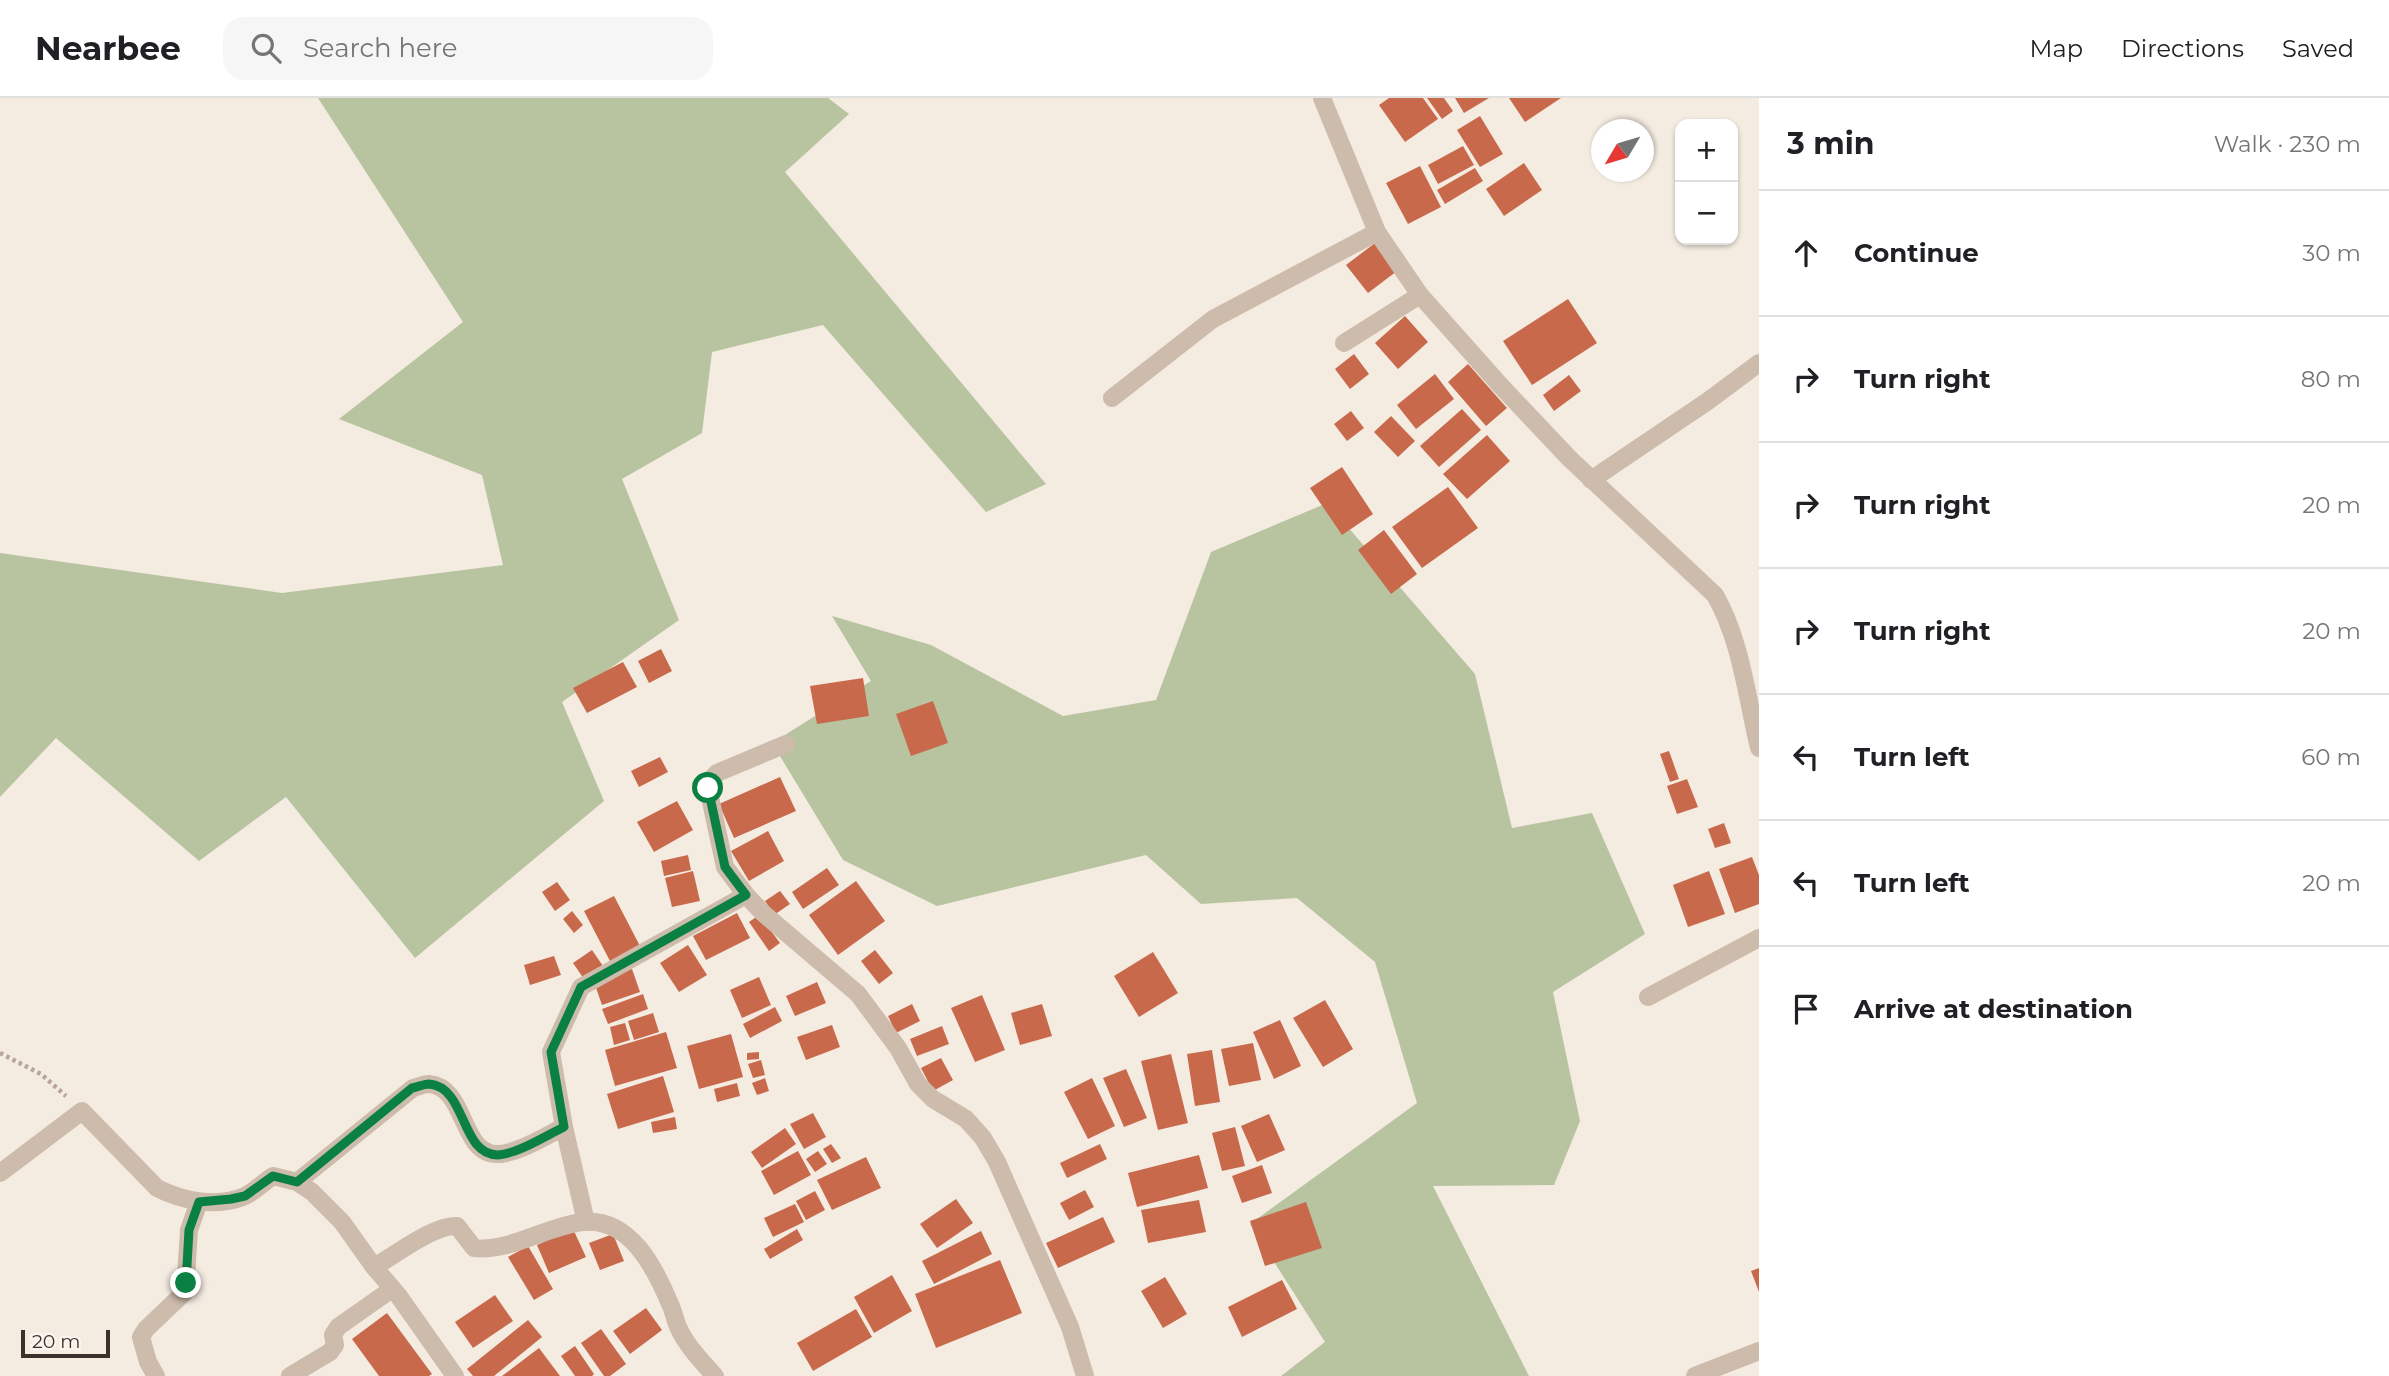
<!DOCTYPE html>
<html lang="en">
<head>
<meta charset="utf-8">
<style>
  body { margin:0; font-family:Montserrat,sans-serif; background:#f6f6f6; color:#202124 }
  .controls { position:absolute; right:21px; top:21px; display:grid; overflow:hidden; border-radius:14px; box-shadow:0 2px 5px #0004 }
  .controls button { width:63px; height:63px; display:grid; place-items:center; padding:0; border:0; border-bottom:2px solid #e0e0e0; background:#fff; color:#202124; font:35px sans-serif }
  .compass { position:absolute; left:1591px; top:21px; width:63px; height:63px; border-radius:50%; background:#fff; box-shadow:0 2px 5px #0004; rotate:232deg }
  .scale { position:absolute; left:21px; bottom:18px; width:89px; box-sizing:border-box; padding-left:7px; border:4px solid #3b302b; border-top:0; font-size:19px; line-height:24px; white-space:nowrap; color:#3b302b; -webkit-text-stroke:5px #fbf5ee; paint-order:stroke }
  .stop { position:absolute; width:21px; height:21px; margin:-16px; border:5px solid #0b8043; border-radius:50%; background:#fff }
  .stop.end { background:#0b8043; border-color:#fff; box-shadow:0 2px 7px #0008 }
  .list { margin:0; padding:0; list-style:none }
  h2 { display:flex; justify-content:space-between; align-items:center; height:91px; margin:0; padding:0 28px; font-size:30px }
  h2 small { font-size:23px; font-weight:400; color:#757577 }
  .list li { display:grid; grid-template-columns:46px 1fr auto; gap:21px; align-items:center; box-sizing:border-box; height:126px; padding:0 28px; border-top:2px solid #e0e0e0 }
  .list b { display:block; font-size:26px; white-space:nowrap }
  .list em { font-size:23px; font-style:normal; color:#757577 }
  .icon { flex:none; width:38px; height:38px; fill:none; stroke:currentColor; stroke-width:2; stroke-linecap:round; stroke-linejoin:round }
  .map { position:relative; flex:none; width:1759px; height:1278px; overflow:hidden }
  header { display:flex; align-items:center; gap:42px; box-sizing:border-box; height:98px; padding:0 35px; background:#fff; border-bottom:2px solid #e0e0e0 }
  header strong { font-size:33px }
  nav { display:flex; gap:38px; margin-inline-start:auto; font-size:24px }
  .search { width:490px; height:63px; background:#f6f6f6; display:flex; align-items:center; gap:18px; box-sizing:border-box; padding:0 24px; border-radius:21px; color:#757577; font-size:26px }
  main { display:flex }
  aside { flex:1; background:#fff }
  .map>svg:first-child { display:block }
</style>
</head>
<body>
<header>
<strong>Nearbee</strong>
<div class="search"><svg class="icon" aria-label="search" viewBox="0 0 24 24"><circle cx="10" cy="10" r="6"/><path d="M15 15l6 6"/></svg>Search here</div>
<nav><a>Map</a><a>Directions</a><a>Saved</a></nav>
</header>
<main>
<div class="map">
<svg width="1759" height="1278" viewBox="0 0 1759 1278">
  <rect width="100%" height="100%" fill="#f4ebe1"/>
  <g fill="#b8c4a0">
    <path d="M318,0H828L849,16L785,74L1046,386L986,414L823,227L712,254L702,335L622,381L679,522L562,604L604,703L415,860L286,699L199,763L56,640L0,699V455L282,495L503,467L482,377L339,321L463,224Z"/>
    <path d="M1327,405L1475,576L1512,730L1592,715L1645,836L1553,894L1580,1023L1554,1087L1433,1088L1529,1278H1281L1325,1244L1250,1126L1417,1005L1375,864L1297,800L1201,806L1146,757L937,808L843,762L772,645L871,583L832,518L931,547L1063,618L1156,602L1211,454Z"/>
  </g>
  <g fill="#c8694b">
    <path d="M1389,0H1423L1438,21L1405,44L1379,7Z"/>
    <path d="M1427,0H1444L1453,13L1442,21Z"/>
    <path d="M1455,0H1489L1464,15Z"/>
    <path d="M1509,0H1561L1525,24Z"/>
    <path d="M1480,18L1503,56L1480,69L1457,32Z"/>
    <path d="M1463,48L1474,67L1438,86L1428,67Z"/>
    <path d="M1524,65L1542,92L1504,118L1486,91Z"/>
    <path d="M1420,68L1441,109L1408,126L1386,85Z"/>
    <path d="M1475,70L1483,83L1445,106L1437,92Z"/>
    <path d="M1375,145L1397,173L1368,195L1346,167Z"/>
    <path d="M1568,201L1597,245L1532,287L1503,243Z"/>
    <path d="M1405,218L1428,244L1398,271L1375,245Z"/>
    <path d="M1354,256L1369,276L1350,291L1335,271Z"/>
    <path d="M1468,266L1507,310L1486,328L1448,284Z"/>
    <path d="M1435,276L1454,301L1416,331L1397,307Z"/>
    <path d="M1569,277L1581,293L1554,313L1543,297Z"/>
    <path d="M1462,311L1481,332L1439,369L1420,348Z"/>
    <path d="M1351,313L1364,330L1347,343L1334,326Z"/>
    <path d="M1391,318L1415,343L1398,359L1374,334Z"/>
    <path d="M1487,337L1510,363L1467,401L1443,376Z"/>
    <path d="M1342,369L1373,416L1342,437L1310,390Z"/>
    <path d="M1448,389L1478,430L1422,470L1392,429Z"/>
    <path d="M1384,432L1417,476L1391,496L1358,452Z"/>
    <path d="M661,551L672,573L649,585L638,563Z"/>
    <path d="M623,564L637,589L587,615L573,590Z"/>
    <path d="M863,580L869,618L817,626L810,588Z"/>
    <path d="M933,603L948,645L911,658L896,616Z"/>
    <path d="M1669,653L1679,681L1670,684L1660,656Z"/>
    <path d="M660,659L668,674L639,689L631,673Z"/>
    <path d="M780,679L796,713L734,740L719,706Z"/>
    <path d="M1687,681L1698,709L1677,716L1667,688Z"/>
    <path d="M677,703L693,732L654,754L637,724Z"/>
    <path d="M1724,725L1731,745L1715,750L1708,731Z"/>
    <path d="M768,733L784,763L749,783L731,753Z"/>
    <path d="M688,757L691,772L664,778L661,763Z"/>
    <path d="M1752,759L1759,777V806L1735,815L1719,771Z"/>
    <path d="M827,770L839,787L803,811L792,794Z"/>
    <path d="M693,773L700,803L672,809L665,780Z"/>
    <path d="M1709,773L1725,816L1688,829L1673,787Z"/>
    <path d="M856,783L885,823L838,857L809,817Z"/>
    <path d="M557,784L570,802L555,813L542,794Z"/>
    <path d="M780,793L790,806L774,817L765,803Z"/>
    <path d="M614,798L641,850L611,865L584,813Z"/>
    <path d="M572,813L583,827L574,835L563,821Z"/>
    <path d="M737,815L750,840L706,862L693,838Z"/>
    <path d="M759,817L780,845L769,853L749,824Z"/>
    <path d="M688,847L707,877L679,894L660,865Z"/>
    <path d="M592,852L603,868L584,881L573,865Z"/>
    <path d="M875,852L893,875L879,886L861,863Z"/>
    <path d="M1153,854L1178,895L1139,919L1114,878Z"/>
    <path d="M554,858L561,877L530,887L524,867Z"/>
    <path d="M632,871L640,894L602,907L594,884Z"/>
    <path d="M759,879L771,907L742,920L730,892Z"/>
    <path d="M817,884L826,905L795,918L786,898Z"/>
    <path d="M643,896L648,911L608,926L602,911Z"/>
    <path d="M982,897L1005,952L975,964L951,910Z"/>
    <path d="M1325,902L1353,951L1323,969L1293,920Z"/>
    <path d="M912,906L920,923L896,935L888,918Z"/>
    <path d="M1042,906L1052,938L1020,947L1011,915Z"/>
    <path d="M775,909L782,923L750,940L743,926Z"/>
    <path d="M653,915L659,934L634,942L628,923Z"/>
    <path d="M1280,922L1301,968L1274,981L1253,934Z"/>
    <path d="M625,925L630,942L614,947L610,929Z"/>
    <path d="M832,927L840,949L806,962L797,939Z"/>
    <path d="M942,928L949,946L917,958L910,941Z"/>
    <path d="M666,934L677,970L615,988L605,952Z"/>
    <path d="M731,936L743,979L699,991L687,948Z"/>
    <path d="M1253,945L1261,982L1229,988L1221,951Z"/>
    <path d="M1212,952L1220,1004L1195,1008L1187,956Z"/>
    <path d="M759,954V961L747,962V955Z"/>
    <path d="M1171,956L1188,1025L1158,1032L1141,963Z"/>
    <path d="M941,960L953,982L933,993L921,970Z"/>
    <path d="M761,962L765,977L753,980L748,966Z"/>
    <path d="M1126,971L1147,1020L1124,1029L1103,980Z"/>
    <path d="M663,978L674,1014L618,1031L607,996Z"/>
    <path d="M765,980L769,993L757,997L752,985Z"/>
    <path d="M1092,980L1115,1028L1088,1041L1064,994Z"/>
    <path d="M737,985L740,998L717,1004L714,991Z"/>
    <path d="M813,1015L826,1039L804,1051L790,1026Z"/>
    <path d="M1269,1016L1285,1052L1257,1064L1241,1028Z"/>
    <path d="M675,1019L677,1031L653,1035L651,1024Z"/>
    <path d="M1235,1029L1245,1068L1222,1073L1212,1035Z"/>
    <path d="M785,1030L796,1046L762,1070L751,1054Z"/>
    <path d="M831,1046L841,1060L832,1065L823,1051Z"/>
    <path d="M1100,1046L1107,1061L1067,1080L1060,1065Z"/>
    <path d="M798,1053L811,1077L774,1097L761,1073Z"/>
    <path d="M818,1053L827,1066L815,1074L806,1061Z"/>
    <path d="M1199,1057L1208,1090L1137,1109L1128,1075Z"/>
    <path d="M866,1059L881,1090L832,1112L817,1082Z"/>
    <path d="M1262,1067L1272,1095L1242,1105L1232,1078Z"/>
    <path d="M1085,1092L1094,1109L1069,1122L1060,1105Z"/>
    <path d="M815,1093L825,1112L806,1122L796,1103Z"/>
    <path d="M956,1101L973,1125L937,1150L920,1126Z"/>
    <path d="M1199,1102L1206,1134L1148,1145L1141,1112Z"/>
    <path d="M1306,1104L1322,1150L1265,1168L1250,1123Z"/>
    <path d="M795,1106L804,1124L773,1139L764,1120Z"/>
    <path d="M1103,1119L1115,1144L1058,1170L1046,1145Z"/>
    <path d="M573,1131L586,1159L549,1175L537,1147Z"/>
    <path d="M797,1131L803,1142L770,1161L764,1151Z"/>
    <path d="M981,1133L992,1156L934,1186L922,1163Z"/>
    <path d="M613,1136L624,1163L600,1172L589,1145Z"/>
    <path d="M528,1148L553,1191L534,1202L508,1159Z"/>
    <path d="M1000,1162L1022,1215L936,1250L915,1196Z"/>
    <path d="M1759,1170V1194L1751,1173Z"/>
    <path d="M892,1177L912,1213L874,1235L854,1199Z"/>
    <path d="M1165,1179L1187,1216L1163,1230L1141,1193Z"/>
    <path d="M1282,1182L1297,1211L1242,1239L1228,1209Z"/>
    <path d="M495,1197L513,1223L473,1250L455,1224Z"/>
    <path d="M646,1210L662,1232L630,1256L613,1233Z"/>
    <path d="M856,1211L872,1239L813,1273L797,1245Z"/>
    <path d="M387,1215L432,1276L429,1278H379L352,1241Z"/>
    <path d="M528,1222L542,1239L494,1278H473L467,1271Z"/>
    <path d="M601,1231L626,1266L610,1278H604L581,1245Z"/>
    <path d="M575,1248L594,1276L592,1278H575L561,1258Z"/>
    <path d="M539,1250L560,1278H502Z"/>
  </g>
  <g fill="none" stroke-linecap="round" stroke-linejoin="round">
    <path stroke="#b9a596" stroke-width="4.5" stroke-dasharray="3.5 3.5" stroke-linecap="butt" d="M0,955L41,976L66,998"/>
    <g stroke="#cdbbac" stroke-width="18">
      <path d="M1322,0L1377,134L1420,197L1500,287L1570,361L1715,497C1741,542 1747,600 1759,650"/>
      <path d="M1344,245L1420,197"/>
      <path d="M1112,300L1213,221L1377,134"/>
      <path d="M1591,382L1708,303L1759,265"/>
      <path d="M786,646L717,675L711,681L708,690L725,769L746,797L763,815L858,896L898,950L918,986L933,1001L966,1021L983,1040L997,1064L1070,1229L1085,1278"/>
      <path d="M1648,899L1759,840"/>
      <path d="M0,1075L82,1013L157,1090C182,1103 218,1110 245,1098C255,1093 264,1084 273,1078L297,1084L312,1094L342,1124L374,1169L398,1197L455,1278"/>
      <path d="M297,1084L413,990C417,989 424,986 429,986C467,989 460,1057 498,1056C517,1056 547,1037 564,1029"/>
      <path d="M586,1124L564,1029L551,954L581,889L746,797"/>
      <path d="M374,1169C394,1158 435,1126 457,1128L474,1150C511,1154 546,1128 583,1124C630,1119 655,1170 670,1206C674,1214 675,1223 679,1231C687,1248 702,1264 715,1278"/>
      <path d="M156,1278L148,1264L141,1239L146,1231L185,1194L189,1132L199,1104"/>
      <path d="M290,1278L330,1254L335,1247L333,1237L338,1229L392,1191"/>
      <path d="M1695,1278L1759,1253"/>
    </g>
  </g>
  <g fill="none" stroke-linecap="round" stroke-linejoin="round">
    <path stroke="#0b8043" stroke-width="9" d="M186,1185L189,1132L199,1104L231,1101L245,1098L273,1078L297,1084L412,990C417,989 424,986 429,986C467,989 460,1057 498,1057C517,1056 547,1037 564,1029L551,954L581,889L746,797L725,769L708,690"/>
  </g>
</svg>
<div class="controls">
<button>+</button>
<button>−</button>
</div>
<svg class="compass" viewBox="-18 -18 36 36"><path d="M0-13l5 13h-10z" fill="#e53935"/><path d="M0 13l5-13h-10z" fill="#757577"/></svg>
<div class="scale">20 m</div>
<div class="stop" style="left:708px;top:690px"></div>
<div class="stop end" style="left:186px;top:1185px"></div>
</div>
<aside>
<h2>3 min<small>Walk · 230 m</small></h2>
<ul class="list">
<li><svg class="icon" aria-label="ahead" viewBox="0 0 24 24"><path d="M12 20V5M6 11l6-6 6 6"/></svg><div><b>Continue</b></div><em>30 m</em></li>
<li><svg class="icon" aria-label="right" viewBox="0 0 24 24"><path d="M7 20v-9h11M14 6l5 5-5 5"/></svg><div><b>Turn right</b></div><em>80 m</em></li>
<li><svg class="icon" aria-label="right" viewBox="0 0 24 24"><path d="M7 20v-9h11M14 6l5 5-5 5"/></svg><div><b>Turn right</b></div><em>20 m</em></li>
<li><svg class="icon" aria-label="right" viewBox="0 0 24 24"><path d="M7 20v-9h11M14 6l5 5-5 5"/></svg><div><b>Turn right</b></div><em>20 m</em></li>
<li><svg class="icon" aria-label="left" viewBox="0 0 24 24"><path d="M17 20v-9H6M10 6l-5 5 5 5"/></svg><div><b>Turn left</b></div><em>60 m</em></li>
<li><svg class="icon" aria-label="left" viewBox="0 0 24 24"><path d="M17 20v-9H6M10 6l-5 5 5 5"/></svg><div><b>Turn left</b></div><em>20 m</em></li>
<li><svg class="icon" aria-label="arrive" viewBox="0 0 24 24"><path d="M6 21V4h12l-3 4 3 4H6"/></svg><div><b>Arrive at destination</b></div></li>
</ul>
</aside>
</main>
</body>
</html>
